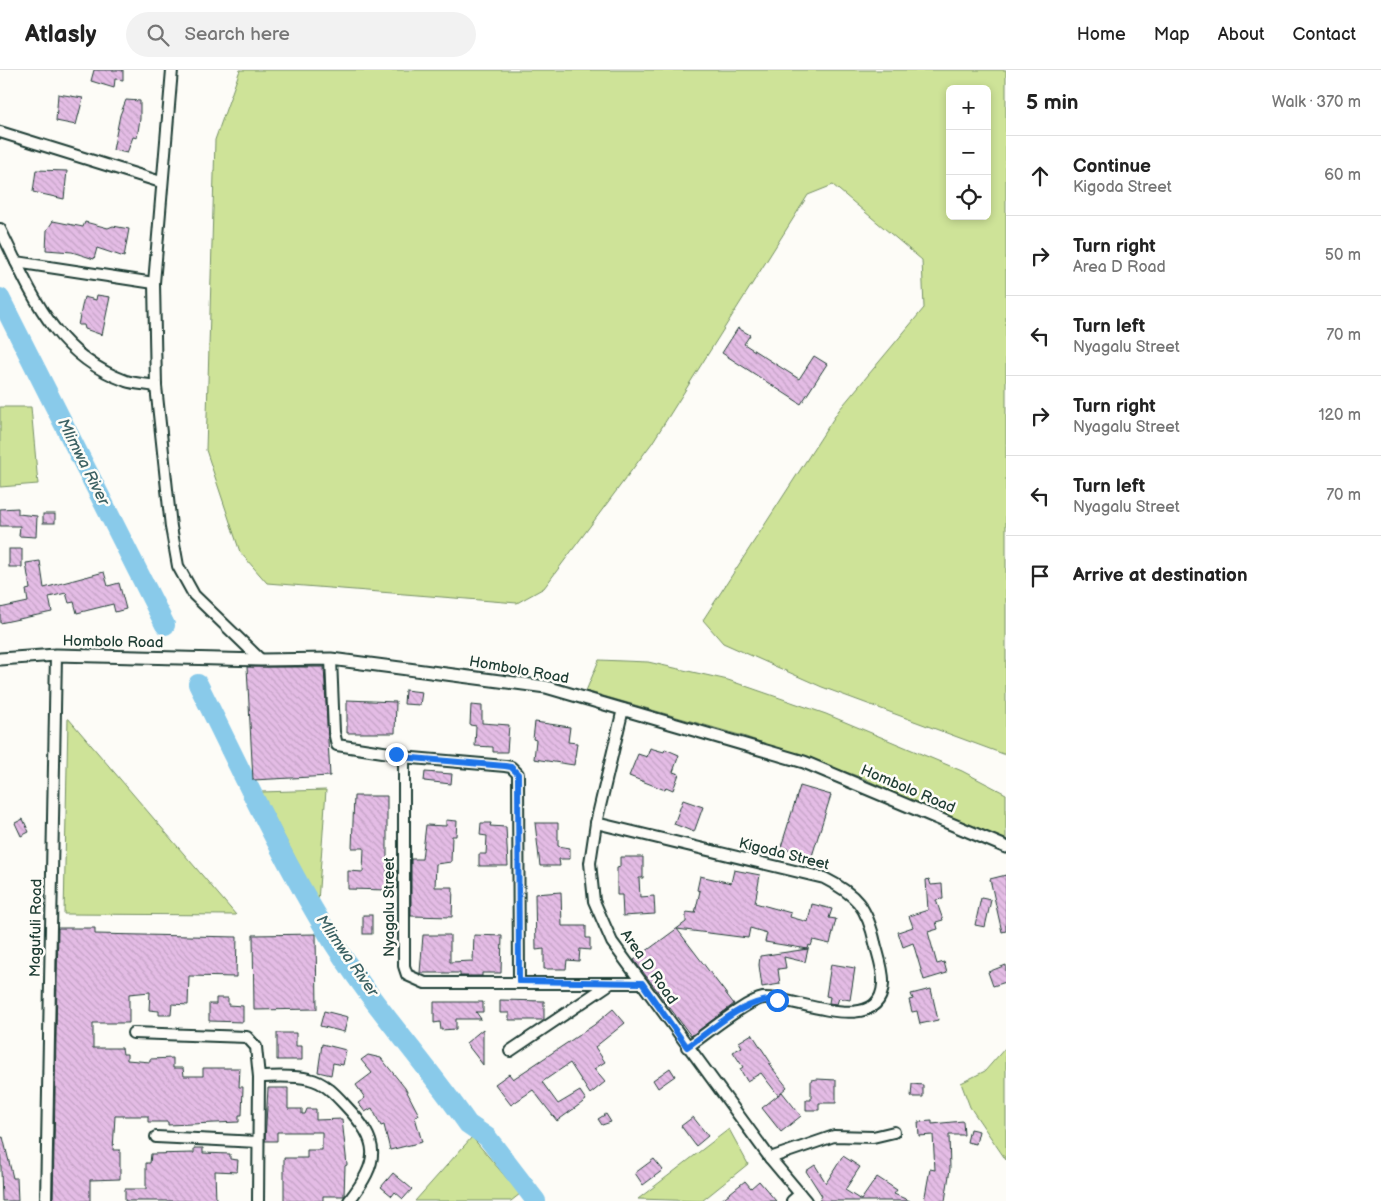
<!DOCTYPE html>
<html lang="en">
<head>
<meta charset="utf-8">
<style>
  body { margin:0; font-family:"Balsamiq Sans",sans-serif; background:#f2f2f2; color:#222 }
  .controls { position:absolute; right:15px; top:15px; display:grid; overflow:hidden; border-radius:8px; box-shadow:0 2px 8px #0003 }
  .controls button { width:45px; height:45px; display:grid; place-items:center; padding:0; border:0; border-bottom:1px solid #e0e0e0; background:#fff; color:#222; font:25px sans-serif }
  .stop { position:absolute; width:15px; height:15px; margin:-11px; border:4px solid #1a73e8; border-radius:50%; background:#fff }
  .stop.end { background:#1a73e8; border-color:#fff; box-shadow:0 1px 5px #0008 }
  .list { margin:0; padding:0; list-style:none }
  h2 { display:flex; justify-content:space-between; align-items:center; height:65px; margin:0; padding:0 20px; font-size:21px }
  h2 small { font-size:16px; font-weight:400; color:#767676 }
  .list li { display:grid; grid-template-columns:32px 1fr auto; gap:15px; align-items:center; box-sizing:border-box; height:80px; padding:0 20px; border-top:1px solid #e0e0e0 }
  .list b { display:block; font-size:19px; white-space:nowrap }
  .list p { margin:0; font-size:16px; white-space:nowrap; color:#767676 }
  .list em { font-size:16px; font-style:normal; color:#767676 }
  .icon { flex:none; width:28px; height:28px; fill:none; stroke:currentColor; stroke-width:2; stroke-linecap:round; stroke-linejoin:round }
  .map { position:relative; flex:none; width:1006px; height:1131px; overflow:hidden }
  header { display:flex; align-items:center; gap:30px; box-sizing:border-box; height:70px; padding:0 25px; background:#fff; border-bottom:1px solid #e0e0e0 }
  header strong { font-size:24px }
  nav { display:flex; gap:28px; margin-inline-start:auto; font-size:18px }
  .search { width:350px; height:45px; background:#f2f2f2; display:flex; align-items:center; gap:12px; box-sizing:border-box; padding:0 18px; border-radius:28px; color:#767676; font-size:19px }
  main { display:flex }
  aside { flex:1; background:#fff }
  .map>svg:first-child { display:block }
</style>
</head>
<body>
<header>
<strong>Atlasly</strong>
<div class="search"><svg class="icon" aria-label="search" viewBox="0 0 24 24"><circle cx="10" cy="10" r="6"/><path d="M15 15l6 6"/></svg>Search here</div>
<nav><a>Home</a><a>Map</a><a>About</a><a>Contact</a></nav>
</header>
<main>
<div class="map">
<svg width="1006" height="1131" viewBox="0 0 1006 1131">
  <defs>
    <pattern id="building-back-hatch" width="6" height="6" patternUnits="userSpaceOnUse" patternTransform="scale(1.25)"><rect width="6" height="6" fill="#e4bce5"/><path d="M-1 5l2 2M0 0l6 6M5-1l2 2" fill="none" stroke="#c3a2c5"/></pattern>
  </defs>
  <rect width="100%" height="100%" fill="#fdfcf7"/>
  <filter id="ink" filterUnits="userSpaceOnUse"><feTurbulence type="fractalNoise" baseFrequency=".02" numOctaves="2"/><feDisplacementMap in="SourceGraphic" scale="10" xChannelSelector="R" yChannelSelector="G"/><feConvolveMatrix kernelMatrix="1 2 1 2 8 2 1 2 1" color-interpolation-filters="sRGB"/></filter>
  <g filter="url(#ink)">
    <g fill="#cee398" stroke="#769066" fill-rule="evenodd">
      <path d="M240,0H1006V685L822,617L723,573L703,550L839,340L924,238L922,190L833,115L808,125L652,373L544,518L517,533L267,513L240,482L206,380L215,70ZM950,19H987V146H950Z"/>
      <path d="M0,337H31L38,414L0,417Z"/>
      <path d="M599,590L648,592L728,610L826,644L962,701L1006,724V776L863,708L743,666L586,621Z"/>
      <path d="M68,648L236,845L64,844Z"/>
      <path d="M326,720L318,832L261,722Z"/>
      <path d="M1006,977V1090L970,1037L961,1013L985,1001Z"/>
      <path d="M729,1059L748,1094L702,1131L638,1129Z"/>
      <path d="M472,1067L520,1124L511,1131H415Z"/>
    </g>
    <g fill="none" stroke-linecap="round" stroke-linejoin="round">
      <g stroke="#89caea" stroke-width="20">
        <path d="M0,228L165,555"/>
        <path d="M198,614C239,696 278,781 325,859C366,928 422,988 468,1054L487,1067L536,1131"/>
      </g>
    </g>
    <g fill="url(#building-back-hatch)" stroke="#1f3d34">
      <path d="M94,0H123V10L115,9L114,18L91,11Z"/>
      <path d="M58,24L83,28L76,55L56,51Z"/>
      <path d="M126,30L140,31V49L137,68L133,67L127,83L113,80L120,45Z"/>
      <path d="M36,100L67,101L64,129L33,122Z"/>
      <path d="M53,151L83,157L85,152L108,158L113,156L129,159L124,187L97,178L94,189L72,182L46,180L47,160Z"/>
      <path d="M97,225L110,227L102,265L85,259L84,255H78L84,227L96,230Z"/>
      <path d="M738,258L750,265L744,274L799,309L814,286L827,294L801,334L722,283Z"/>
      <path d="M18,438V444L37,446L36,467L19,466L20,456H0V439Z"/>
      <rect x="43" y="444" width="12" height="9"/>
      <rect x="9" y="479" width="13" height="18"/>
      <path d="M40,491L44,518L104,502L108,516L119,513L126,539L115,542L113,534L77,543L74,532L69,533L66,523L49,527L52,542L0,553V538L28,532L26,520L30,519L26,493Z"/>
      <path d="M247,597H324L330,706L253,710Z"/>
      <path d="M405,620L422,622L420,635L404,634Z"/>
      <path d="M347,630L396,632L395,663H347Z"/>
      <path d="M471,635L482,636V653L509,655L507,682H493V677L475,676L476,656L470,655Z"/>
      <path d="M535,652L570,657L568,672L577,673L574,695L534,689L536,670L533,669Z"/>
      <path d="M650,678L664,682L665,679L679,685L673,702L679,704L673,720L666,717L665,720L629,706L638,684L647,687Z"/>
      <path d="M425,702L452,704L451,714L424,711Z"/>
      <path d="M800,716L831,725L812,786L781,777Z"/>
      <path d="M354,726H387V820L348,819V801L363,802L364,778H352Z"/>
      <path d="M683,730L703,737L694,762L674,754Z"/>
      <path d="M23,749L29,762L21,766L15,753Z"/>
      <path d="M446,750L457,751L456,766H452L451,792L436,794L435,817H453L452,847L411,846V789H422L426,755L446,756Z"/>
      <path d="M481,753H491L490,756L506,757L508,796H479V784H486L487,766L480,765Z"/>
      <path d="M535,753H558V776L570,778V789H559L560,796H540Z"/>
      <path d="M620,787H643V808H639L640,827L654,826L655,844L623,846L622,825H617V798L620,797Z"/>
      <path d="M734,800L760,805L755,833L791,843L790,847L808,852L812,834L832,839L829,848L836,849L830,874L813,870L811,876L809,875L805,892L784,887L786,898L778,899L780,914L762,917L759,895L760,886L808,879L765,872L767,863L750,858L748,868L677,859L734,934L691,966L634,890L686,852V842L695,843L700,821L697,820L700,806L731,813Z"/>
      <path d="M1006,805V861L1002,862L990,809Z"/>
      <path d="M929,809L931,815L942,814L943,829L936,830L943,850L936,852L938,859L928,862L937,894L944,892L947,903L924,910L913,873L903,877L898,862L913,857L909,846L928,840L926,810Z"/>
      <path d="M561,822L562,856H586V868H590V880L580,879L579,891L567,890L566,899H544V879L536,880L535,824Z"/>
      <path d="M981,828L991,830L985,857L975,855Z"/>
      <rect x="363" y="845" width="9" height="19"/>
      <path d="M58,858H95V864L237,867L236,907L189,906L188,935L172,934L171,945H159V941L149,940L150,922L129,924V953H93V978H122L123,984H127V990L150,992V989L173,988V998H183L184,1006H203V998H240L239,1017H243L242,1045H239V1052L168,1055V1052H148V1046H115L113,1080H120V1109L90,1110V1131H53Z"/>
      <path d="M316,864L317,939L254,940L253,865Z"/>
      <path d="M423,865H450V892L473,891L474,865L502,866L501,903H482V906H460V903H420Z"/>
      <path d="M831,894L855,898L850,930L839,928L837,934L829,933L830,927L826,926Z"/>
      <path d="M1006,895V912L993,916L988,902Z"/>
      <path d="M931,919L938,950L920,954L917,941L912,942L909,930L913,929L911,924Z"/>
      <path d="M216,928H228V935L243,936V952L209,951V934H216Z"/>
      <path d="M500,930L544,931V950H509V943H500Z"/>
      <path d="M434,932H483V942H476L481,949H456V959L441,960L440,952L434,953Z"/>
      <path d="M613,939L625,953L595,977L605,992L594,999L605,1012L590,1024L570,993L542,1012L558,1034L580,1021L586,1030L557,1051L533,1020L511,1035L495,1014L509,1004L513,1009L594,955Z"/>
      <path d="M324,941L348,947L344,962L320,956Z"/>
      <path d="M483,959V995L466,973Z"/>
      <path d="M277,963H296V976H302V990H277Z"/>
      <path d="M752,964L771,993L769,994L787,1017L778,1025L761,1003L747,1011L740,999L743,997L733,982L742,977L739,972Z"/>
      <path d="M322,974L346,980L343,995L333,993L331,1005L318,1002Z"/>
      <path d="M368,985L381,988L405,1018L419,1045L415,1047L422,1072L390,1080L384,1055L381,1056L372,1038L365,1042L358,1033L365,1028L356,1015L372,1003L361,990Z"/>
      <path d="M670,998L675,1006L658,1018L653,1010Z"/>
      <path d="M817,1009L836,1010V1033H819V1040H806V1030H811V1010Z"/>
      <path d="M912,1014L923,1015V1027H911Z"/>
      <path d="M268,1018H288V1039H302V1044H305L307,1039H316V1050L342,1049L347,1095L345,1096L344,1126H323V1131H284V1088H307V1080H322V1062H277V1071H265Z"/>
      <path d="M782,1022L801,1046L781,1062L762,1038Z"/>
      <path d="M606,1044L611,1052L602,1055L598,1049Z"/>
      <path d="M693,1047L708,1066L696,1076L681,1056Z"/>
      <path d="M932,1051V1054L963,1051L964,1065H949L950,1099L945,1131H924L930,1099L935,1100L933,1065L919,1066L918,1052Z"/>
      <path d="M970,1059L979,1061L976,1074L967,1072Z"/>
      <path d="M3,1067L13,1108H17L18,1131H2L0,1068Z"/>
      <path d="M194,1078H203V1083L230,1084V1089L238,1090L237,1102L215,1101L216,1131H125V1119H146V1093H150L151,1084L194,1083Z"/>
      <path d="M843,1086L860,1097L845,1120L861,1130L877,1107L897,1120L894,1124L910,1131H819L822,1126L806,1101L815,1095L826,1113Z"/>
      <path d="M654,1089L663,1100L643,1115L635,1103Z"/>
      <path d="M393,1103L412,1119L403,1129L395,1122L392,1126L381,1117Z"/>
      <path d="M745,1111L751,1118L759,1111L776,1131H720Z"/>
    </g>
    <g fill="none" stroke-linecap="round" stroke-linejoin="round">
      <defs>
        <g id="minor">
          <path d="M172,0L154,213L156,316L171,457L178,496L194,525L261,590"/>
          <path d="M0,62L161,112"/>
          <path d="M0,159C31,222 54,285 126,311C135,314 146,314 156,316"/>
          <path d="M16,192L154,213"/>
          <path d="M331,589L334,662L337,675L396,684L404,691V896L407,905L425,913H642"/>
          <path d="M623,639L596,753L590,793L594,831L612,872L770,1088L806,1131"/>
          <path d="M401,687L505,696L511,697L518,704L519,911"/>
          <path d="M596,753L824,808C856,824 867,837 875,873C878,885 884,901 883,914C880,969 790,925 763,928C745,931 704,966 687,977"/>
          <path d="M133,963L247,967L256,977L259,1007L258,1131"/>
          <path d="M510,981L611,913"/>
          <path d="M259,1007C275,1007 293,1005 309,1009C324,1012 335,1024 345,1035C381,1073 380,1090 349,1131"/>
          <path d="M156,1067L258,1072"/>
          <path d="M770,1088L834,1066L873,1067L894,1062"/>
          <path d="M46,1131L56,585"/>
          <path d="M792,1131L800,1124"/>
        </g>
        <path id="tertiary" d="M0,589L56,585L261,590L331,589L546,617L804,692L1006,777"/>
      </defs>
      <use href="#minor" stroke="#1f3d34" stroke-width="14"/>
      <use href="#tertiary" stroke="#1f3d34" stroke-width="15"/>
      <use href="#minor" stroke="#fdfcf7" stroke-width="10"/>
      <use href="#tertiary" stroke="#fdfcf7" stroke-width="11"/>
    </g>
  </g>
  <g fill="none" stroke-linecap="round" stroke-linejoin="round" filter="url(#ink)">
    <path stroke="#1a73e8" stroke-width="6" d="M396,684L401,687L505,696L511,697L518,704L519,911L642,913L687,977C712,960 746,927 777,930"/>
  </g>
  <g text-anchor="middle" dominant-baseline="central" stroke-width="5" stroke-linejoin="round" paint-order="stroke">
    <g font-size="15" fill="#1f3d34" stroke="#fdfcf7">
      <text transform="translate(113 572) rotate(1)">Hombolo Road</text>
      <text transform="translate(519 600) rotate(10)">Hombolo Road</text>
      <text transform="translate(908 719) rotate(23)">Hombolo Road</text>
      <text transform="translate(784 784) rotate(14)">Kigoda Street</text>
      <text transform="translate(389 837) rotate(-90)">Nyagalu Street</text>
      <text transform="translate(36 858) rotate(-89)">Magufuli Road</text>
      <text transform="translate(649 897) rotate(55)">Area D Road</text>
    </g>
    <g font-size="16" font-style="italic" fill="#3a6062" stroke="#fdfcf7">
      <text transform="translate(83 392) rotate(63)">Mlimwa River</text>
      <text transform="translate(347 886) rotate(55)">Mlimwa River</text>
    </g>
  </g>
</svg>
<div class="controls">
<button>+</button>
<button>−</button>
<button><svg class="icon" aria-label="locate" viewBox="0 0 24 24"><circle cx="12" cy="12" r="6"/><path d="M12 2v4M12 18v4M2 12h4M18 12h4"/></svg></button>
</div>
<div class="stop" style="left:777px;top:930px"></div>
<div class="stop end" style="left:396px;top:684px"></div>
</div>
<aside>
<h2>5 min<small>Walk · 370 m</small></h2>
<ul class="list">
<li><svg class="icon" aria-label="ahead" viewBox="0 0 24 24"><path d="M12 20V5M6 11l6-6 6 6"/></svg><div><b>Continue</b><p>Kigoda Street</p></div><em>60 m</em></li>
<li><svg class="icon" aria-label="right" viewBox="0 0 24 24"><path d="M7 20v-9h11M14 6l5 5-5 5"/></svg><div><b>Turn right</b><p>Area D Road</p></div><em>50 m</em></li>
<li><svg class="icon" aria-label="left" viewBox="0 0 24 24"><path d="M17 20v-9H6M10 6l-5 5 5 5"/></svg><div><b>Turn left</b><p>Nyagalu Street</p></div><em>70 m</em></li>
<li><svg class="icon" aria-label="right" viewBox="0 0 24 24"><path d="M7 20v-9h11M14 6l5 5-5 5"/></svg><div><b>Turn right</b><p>Nyagalu Street</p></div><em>120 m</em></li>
<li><svg class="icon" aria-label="left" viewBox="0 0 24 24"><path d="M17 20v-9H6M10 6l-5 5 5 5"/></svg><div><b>Turn left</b><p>Nyagalu Street</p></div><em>70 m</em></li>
<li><svg class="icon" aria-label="arrive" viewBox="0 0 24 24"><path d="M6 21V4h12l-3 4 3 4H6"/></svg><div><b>Arrive at destination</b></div></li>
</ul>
</aside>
</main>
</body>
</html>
